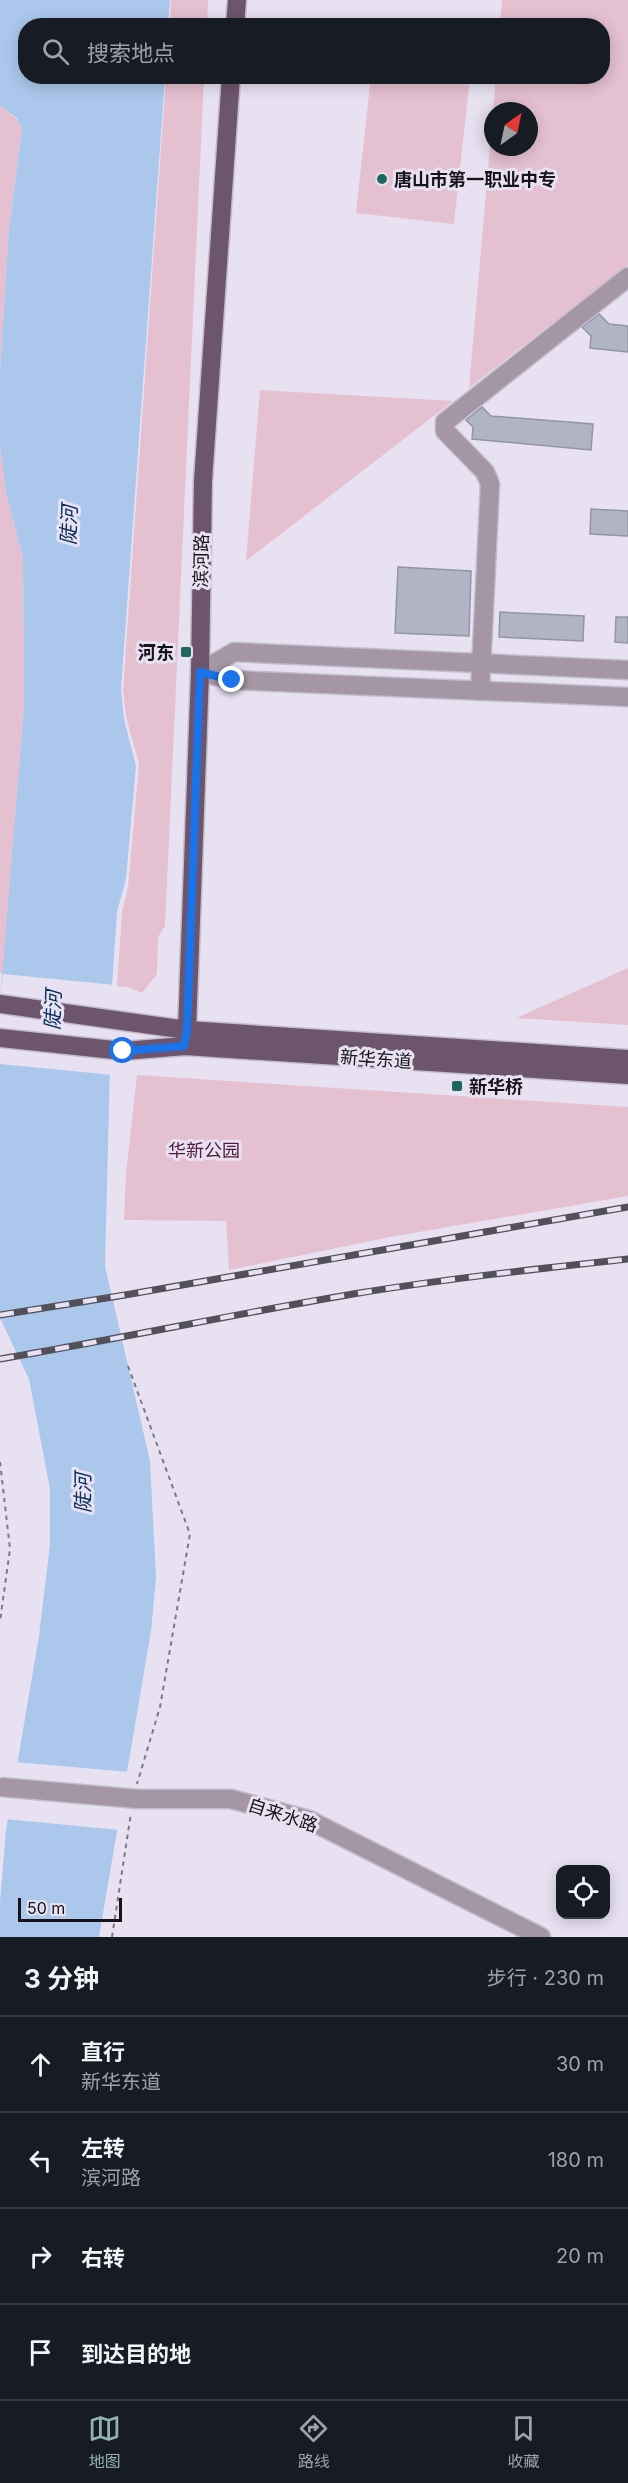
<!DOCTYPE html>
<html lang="zh">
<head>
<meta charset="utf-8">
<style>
  body { margin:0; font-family:Inter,"Noto Sans SC",sans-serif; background:#242831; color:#f1f3f6 }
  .controls { position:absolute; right:18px; bottom:18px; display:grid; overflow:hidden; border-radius:12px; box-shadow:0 3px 15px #0003 }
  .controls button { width:54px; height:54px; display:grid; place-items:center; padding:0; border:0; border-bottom:2px solid #363941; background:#171b24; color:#f1f3f6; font:30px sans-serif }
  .compass { position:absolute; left:484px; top:102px; width:54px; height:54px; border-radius:50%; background:#171b24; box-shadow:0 3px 15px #0003; rotate:33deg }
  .scale { position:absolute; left:18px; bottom:15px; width:104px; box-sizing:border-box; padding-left:6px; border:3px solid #161319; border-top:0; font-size:16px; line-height:21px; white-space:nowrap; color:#161319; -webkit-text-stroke:4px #e7e1f2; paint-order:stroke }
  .stop { position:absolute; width:18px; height:18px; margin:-14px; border:4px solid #1a73e8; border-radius:50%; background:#fff }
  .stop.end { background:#1a73e8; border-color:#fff; box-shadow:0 2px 6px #0008 }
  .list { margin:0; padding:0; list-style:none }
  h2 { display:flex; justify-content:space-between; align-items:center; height:78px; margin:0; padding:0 24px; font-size:26px }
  h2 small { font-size:20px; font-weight:400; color:#9ea1a6 }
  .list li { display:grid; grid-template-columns:39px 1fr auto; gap:18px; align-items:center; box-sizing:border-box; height:96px; padding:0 24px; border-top:2px solid #363941 }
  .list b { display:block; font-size:22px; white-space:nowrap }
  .list p { margin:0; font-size:20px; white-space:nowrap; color:#9ea1a6 }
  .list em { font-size:20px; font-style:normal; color:#9ea1a6 }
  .icon { flex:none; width:33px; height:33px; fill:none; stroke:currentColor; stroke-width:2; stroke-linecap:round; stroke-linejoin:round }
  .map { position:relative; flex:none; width:628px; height:1937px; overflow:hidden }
  .search { position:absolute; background:#171b24; box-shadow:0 3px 15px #0003; left:18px; right:18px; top:18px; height:66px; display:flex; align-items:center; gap:15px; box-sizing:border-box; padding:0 21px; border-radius:24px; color:#9ea1a6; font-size:22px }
  .sheet { height:462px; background:#171b24 }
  nav { display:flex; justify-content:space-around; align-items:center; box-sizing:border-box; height:84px; border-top:2px solid #363941; background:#171b24; font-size:16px; color:#9ea1a6 }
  nav a { display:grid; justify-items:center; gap:3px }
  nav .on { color:#92b4b1 }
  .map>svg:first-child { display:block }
</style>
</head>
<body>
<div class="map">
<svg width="628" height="1937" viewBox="0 0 628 1937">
  <rect width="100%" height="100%" fill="#e7e1f2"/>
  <g fill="#e5c0d0" fill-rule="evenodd">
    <path d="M171,0H208L207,25H170Z"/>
    <path d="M502,0H628V265L469,388L496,77L602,76V26L500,25ZM493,111H529V147H493Z"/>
    <path d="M371,76L469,85L454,224L356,213Z"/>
    <path d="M166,77H204L165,926L158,937L157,974L142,993L128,987L117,986L122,912L128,887L139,764L126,717L123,690Z"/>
    <path d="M0,106L17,119L22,129L9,229L0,371Z"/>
    <path d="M260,390L453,401L246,561Z"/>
    <path d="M0,446L6,493L23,558L24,706L3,974L0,973Z"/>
    <path d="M628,968V1025L516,1018Z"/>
    <path d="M137,1075L628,1107V1196L390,1237L229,1270L226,1221L124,1220L126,1173Z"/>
  </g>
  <path fill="#abc8ec" d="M0,0H170L168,25L26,26V76L165,77L121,689L124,719L136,766L126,879L117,912L112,985L105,1266L150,1461L156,1577L151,1631L99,1937H0V1902L6,1830L39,1636L50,1544V1489L29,1379L0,1318V1002L24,706L23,558L6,493L0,446V371L9,229L22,129L17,118L0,106Z"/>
  <g fill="#e7e1f2">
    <path d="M3,974L115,985L113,1075L0,1064V1002Z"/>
    <path d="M15,1762L129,1772L119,1830L5,1819Z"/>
  </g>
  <g fill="#b1b4c4" stroke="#9395a5" stroke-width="1.5">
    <path d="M599,314L609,324L628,326V352L590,348L591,336L582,327Z"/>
    <path d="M482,407L491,416L593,424L591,450L472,439L473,427L466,420Z"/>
    <path d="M591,509L628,511V536L590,534Z"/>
    <path d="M398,567L471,571L469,636L395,633Z"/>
    <path d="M500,612L584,616L583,641L499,637Z"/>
    <path d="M616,617H628V643L615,642Z"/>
  </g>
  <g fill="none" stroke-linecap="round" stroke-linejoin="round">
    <defs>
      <g id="minor">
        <path d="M200,672L234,652L628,670"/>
        <path d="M200,672L232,680L628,697"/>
        <path d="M480,691L490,484L485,472L445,431V422L628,277"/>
        <path d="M138,1799H231L309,1820L541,1937"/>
      </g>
      <g id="major">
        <path d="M235,26L237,0"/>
        <path d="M0,1004L187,1030L628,1059"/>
        <path d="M0,1038L123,1051L185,1046L628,1075"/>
        <path d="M185,1046L187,1030L200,672L203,481L231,76"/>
      </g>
    </defs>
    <use href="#minor" stroke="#c1bccb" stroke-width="21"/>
    <use href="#major" stroke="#c1bccb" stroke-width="21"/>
    <g stroke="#7d7884" stroke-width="2" stroke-dasharray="4.5 4.5" stroke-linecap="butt">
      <path d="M128,1366L190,1534L160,1707L137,1784"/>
      <path d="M0,1462L10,1549L0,1621"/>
      <path d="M112,1937L131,1813"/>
    </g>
    <use href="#minor" stroke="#a496a4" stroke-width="18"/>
    <use href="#major" stroke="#6e556e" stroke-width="18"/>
    <defs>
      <g id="rail">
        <path d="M0,1315L125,1295L628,1207"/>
        <path d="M0,1359C118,1339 235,1314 353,1294C444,1279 536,1269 628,1259"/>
      </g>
    </defs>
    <use href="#rail" stroke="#535059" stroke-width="7"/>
    <use href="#rail" stroke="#e7e1f2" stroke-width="4.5" stroke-dasharray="14" stroke-linecap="butt"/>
    <defs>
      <path id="minor-bridge" d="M0,1787L138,1799"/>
    </defs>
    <use href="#minor-bridge" stroke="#c1bccb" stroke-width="21" stroke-linecap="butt"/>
    <use href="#minor-bridge" stroke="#a496a4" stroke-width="18"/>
  </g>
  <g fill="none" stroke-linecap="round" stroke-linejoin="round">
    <path stroke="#1a73e8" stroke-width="8" d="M123,1051L184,1046L187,1030L200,672L232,680"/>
  </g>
  <g fill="#1e675d" stroke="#e7e1f2" stroke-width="2">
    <circle cx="382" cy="179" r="6"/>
    <rect x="180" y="646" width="12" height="12" rx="3"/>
    <rect x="451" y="1080" width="12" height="12" rx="3"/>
  </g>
  <g text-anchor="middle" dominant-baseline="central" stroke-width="6" stroke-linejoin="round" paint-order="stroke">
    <g font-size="18" font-weight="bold" fill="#161319" stroke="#e7e1f2" text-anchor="start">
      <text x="394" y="179">唐山市第一职业中专</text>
      <text x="174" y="652" text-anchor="end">河东</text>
      <text x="469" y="1086">新华桥</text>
    </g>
    <g font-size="18" fill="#161319" stroke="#e7e1f2">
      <text transform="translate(201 561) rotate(-89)">滨河路</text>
      <text transform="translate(376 1059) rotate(4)">新华东道</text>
      <text transform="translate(283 1815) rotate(18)">自来水路</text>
    </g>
    <g font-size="18" fill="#521b38" stroke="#e7e1f2">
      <text x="204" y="1150">华新公园</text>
    </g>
    <g font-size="20" font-style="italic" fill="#062e5a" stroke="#e7e1f2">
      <text transform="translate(69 525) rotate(-88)">陡河</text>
      <text transform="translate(53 1010) rotate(-88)">陡河</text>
      <text transform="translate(83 1493) rotate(-90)">陡河</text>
    </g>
  </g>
</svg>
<div class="controls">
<button><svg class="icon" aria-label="locate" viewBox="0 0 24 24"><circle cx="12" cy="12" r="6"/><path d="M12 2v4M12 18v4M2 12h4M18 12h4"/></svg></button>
</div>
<svg class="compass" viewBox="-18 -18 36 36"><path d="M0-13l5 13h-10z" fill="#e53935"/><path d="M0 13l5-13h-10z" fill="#9ea1a6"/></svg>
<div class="scale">50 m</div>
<div class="stop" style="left:123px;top:1051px"></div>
<div class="stop end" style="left:232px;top:680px"></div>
<div class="search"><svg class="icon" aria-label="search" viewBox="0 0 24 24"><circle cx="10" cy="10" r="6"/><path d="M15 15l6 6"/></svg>搜索地点</div>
</div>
<section class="sheet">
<h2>3 分钟<small>步行 · 230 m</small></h2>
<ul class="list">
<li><svg class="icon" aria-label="ahead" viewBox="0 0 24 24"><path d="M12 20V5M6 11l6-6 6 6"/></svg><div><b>直行</b><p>新华东道</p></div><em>30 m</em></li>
<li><svg class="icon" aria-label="left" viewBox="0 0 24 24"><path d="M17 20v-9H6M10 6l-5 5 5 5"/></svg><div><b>左转</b><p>滨河路</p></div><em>180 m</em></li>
<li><svg class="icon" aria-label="right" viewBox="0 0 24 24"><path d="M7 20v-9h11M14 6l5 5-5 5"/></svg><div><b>右转</b></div><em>20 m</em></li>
<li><svg class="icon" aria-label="arrive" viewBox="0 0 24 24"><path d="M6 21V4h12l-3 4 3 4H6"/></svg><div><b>到达目的地</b></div></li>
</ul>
</section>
<nav>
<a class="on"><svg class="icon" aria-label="map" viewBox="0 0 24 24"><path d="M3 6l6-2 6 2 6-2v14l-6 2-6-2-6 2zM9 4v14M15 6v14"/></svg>地图</a>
<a><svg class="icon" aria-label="directions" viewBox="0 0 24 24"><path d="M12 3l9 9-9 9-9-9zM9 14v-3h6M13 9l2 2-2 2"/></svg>路线</a>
<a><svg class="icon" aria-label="saved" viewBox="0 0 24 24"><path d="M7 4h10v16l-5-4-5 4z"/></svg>收藏</a>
</nav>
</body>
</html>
